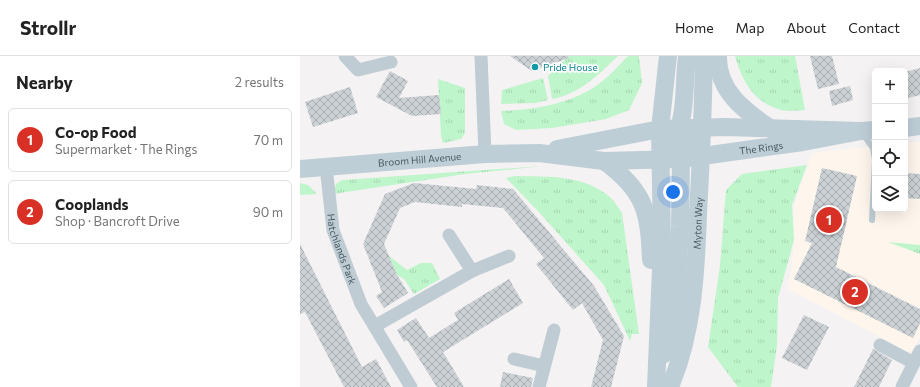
<!DOCTYPE html>
<html lang="en">
<head>
<meta charset="utf-8">
<style>
  body { margin:0; font-family:Commissioner,sans-serif; background:#f6f6f6; color:#222 }
  .controls { position:absolute; right:12px; top:12px; display:grid; overflow:hidden; border-radius:6px; box-shadow:0 4px 16px #0002 }
  .controls button { width:36px; height:36px; display:grid; place-items:center; padding:0; border:0; border-bottom:1px solid #e0e0e0; background:#fff; color:#222; font:20px sans-serif }
  .you { position:absolute; left:373px; top:136px; width:14px; height:14px; margin:-10px; border:3px solid #fff; border-radius:50%; background:#1a73e8; box-shadow:0 0 0 6px #1a73e833 }
  .badge { display:grid; place-items:center; width:26px; height:26px; border-radius:50%; background:#d93025; color:#fff; font-size:13px; font-weight:700 }
  .pin { position:absolute; translate:-50% -50%; border:2px solid #fff; box-shadow:0 1px 4px #0006 }
  .list { margin:0; padding:0; list-style:none }
  h2 { display:flex; justify-content:space-between; align-items:center; height:52px; margin:0; padding:0 16px; font-size:17px }
  h2 small { font-size:13px; font-weight:400; color:#767676 }
  .list li { display:grid; grid-template-columns:26px 1fr auto; gap:12px; align-items:center; box-sizing:border-box; height:64px; margin:0 8px 8px; padding:0 8px; border:1px solid #e0e0e0; border-radius:6px }
  .list b { display:block; font-size:15px; white-space:nowrap }
  .list p { margin:0; font-size:13px; white-space:nowrap; color:#767676 }
  .list em { font-size:13px; font-style:normal; color:#767676 }
  .icon { flex:none; width:22px; height:22px; fill:none; stroke:currentColor; stroke-width:2; stroke-linecap:round; stroke-linejoin:round }
  .map { position:relative; flex:none; width:620px; height:331px; overflow:hidden }
  header { display:flex; align-items:center; gap:24px; box-sizing:border-box; height:56px; padding:0 20px; background:#fff; border-bottom:1px solid #e0e0e0 }
  header strong { font-size:19px }
  nav { display:flex; gap:22px; margin-inline-start:auto; font-size:14px }
  main { display:flex }
  aside { flex:1; background:#fff }
  .map>svg:first-child { display:block }
</style>
</head>
<body>
<header>
<strong>Strollr</strong>
<nav><a>Home</a><a>Map</a><a>About</a><a>Contact</a></nav>
</header>
<main>
<aside>
<h2>Nearby<small>2 results</small></h2>
<ul class="list">
<li><span class="badge">1</span><div><b>Co-op Food</b><p>Supermarket · The Rings</p></div><em>70 m</em></li>
<li><span class="badge">2</span><div><b>Cooplands</b><p>Shop · Bancroft Drive</p></div><em>90 m</em></li>
</ul>
</aside>
<div class="map">
<svg width="620" height="331" viewBox="0 0 620 331">
  <defs>
    <pattern id="grass-tufts" width="24" height="20" patternUnits="userSpaceOnUse"><rect width="24" height="20" fill="#bef5ca"/><path d="M3 7l-1-3M5 7V3M7 7l1-3M15 17l-1-3M17 17v-4M19 17l1-3" fill="none" stroke="#a5d4b0"/></pattern>
    <pattern id="building-cross-hatch" width="8" height="8" patternUnits="userSpaceOnUse"><rect width="8" height="8" fill="#cbd1d5"/><path d="M0 0l8 8M0 8l8-8" fill="none" stroke="#a7adb0"/></pattern>
  </defs>
  <rect width="100%" height="100%" fill="#f5f2f3"/>
  <path fill="#fef6ed" d="M620,86V281L611,297L488,233L493,199L494,150L512,97L575,90V153H605V87Z"/>
  <g fill="url(#grass-tufts)">
    <path d="M269,0H318C299,18 280,38 252,43L248,20Z"/>
    <path d="M328,0H339L342,27L329,54L306,63L252,72L216,74L204,68L201,55C234,54 269,48 296,30C308,22 318,10 328,0Z"/>
    <path d="M435,0H495L505,54C498,54 488,56 481,54C453,46 442,25 435,0Z"/>
    <path d="M243,22L248,44L235,47L201,48L202,34Z"/>
    <path d="M138,23L165,32V77L161,83L143,87L141,80Z"/>
    <path d="M507,109L492,149L494,184L478,242L477,289L471,331H438L408,291L420,210L426,134L442,118Z"/>
    <path d="M244,110L165,118L33,138L36,128L42,124Z"/>
    <path d="M215,120C248,121 284,118 311,142C315,146 318,152 322,157L339,278H332L330,285L304,229L238,155L206,122Z"/>
    <path d="M0,127L8,129L17,138L0,139Z"/>
    <path d="M588,186L620,189V198Z"/>
    <path d="M88,199L107,214L121,207H132L140,223L114,238L104,223L97,219Z"/>
  </g>
  <g fill="url(#building-cross-hatch)">
    <path d="M210,0H268L269,2L232,15Z"/>
    <path d="M510,0H532L539,28L518,33Z"/>
    <path d="M620,12V39L608,42L605,31V16Z"/>
    <path d="M90,15L108,25L99,42L139,39L141,58L112,60L76,41Z"/>
    <path d="M550,30L553,44L532,50L529,35Z"/>
    <path d="M50,31L58,57L13,71L5,46Z"/>
    <path d="M522,112L557,120L536,211L620,253V267L613,282L494,223L512,187L505,185Z"/>
    <path d="M605,117L620,118V143L605,142Z"/>
    <path d="M114,127L176,133L177,129L213,133L294,230L324,280L311,331H291L303,284L282,247L273,254L236,208L244,202L203,152L162,148V151L115,146L100,152L84,188L96,217L108,237L84,252L76,240L82,236L63,188L85,138Z"/>
    <path d="M0,188L62,311L76,303L91,331H44L5,256L0,258Z"/>
    <path d="M209,223L223,247L143,296L164,331H137L107,284L104,286L97,274L116,262L129,282L158,264L154,257Z"/>
    <path d="M504,259L529,271L507,314L482,302Z"/>
    <path d="M573,293L592,304L579,331H554Z"/>
    <path d="M203,316L233,322L231,331H200Z"/>
  </g>
  <g fill="none" stroke-linecap="round" stroke-linejoin="round">
    <path stroke="#bfccd3" stroke-width="6" d="M562,77L573,92L575,104L572,164"/>
    <g stroke="#bfccd3" stroke-width="13">
      <path d="M45,0L58,14L91,6"/>
      <path d="M181,0L185,98"/>
      <path id="s1" d="M26,110L33,174L61,248L111,331"/>
      <path d="M149,179L172,215"/>
      <path d="M75,270L172,215L209,200"/>
      <path d="M580,289L614,307"/>
      <path d="M214,303L244,310"/>
      <path d="M239,331L254,274"/>
      <path d="M602,331L620,295"/>
    </g>
    <g stroke="#beced7" stroke-width="18">
      <path d="M418,0C417,35 445,55 471,73"/>
      <path d="M605,72L620,70"/>
      <path d="M257,93L360,73L425,71L561,75L575,74"/>
      <path d="M361,104C390,66 382,44 387,0"/>
      <path d="M304,105C345,135 349,155 351,204"/>
      <path id="s2" d="M0,113L185,98L239,97L304,105L381,103L503,86L561,75"/>
      <path d="M364,298L374,270L380,171L381,103L390,86L402,72"/>
      <path d="M356,331L362,189L360,73L368,0"/>
      <path id="s3" d="M370,331C393,276 396,217 398,158C401,105 403,53 404,0"/>
    </g>
  </g>
  <circle fill="#0f9aa8" stroke="#fff" stroke-width="1.5" cx="235" cy="11" r="4"/>
  <g text-anchor="middle" dominant-baseline="central" stroke-width="3.5" stroke-linejoin="round" paint-order="stroke">
    <g font-size="10" fill="#0d838f" stroke="#fff" text-anchor="start">
      <text x="243" y="11">Pride House</text>
    </g>
    <g font-size="10" fill="#475a62" stroke="#fff">
      <text stroke="none"><textPath href="#s2" startOffset="463">The Rings</textPath></text>
      <text stroke="none"><textPath href="#s2" startOffset="120">Broom Hill Avenue</textPath></text>
      <text stroke="none"><textPath href="#s3" startOffset="167">Myton Way</textPath></text>
      <text stroke="none"><textPath href="#s1" startOffset="85">Hatchlands Park</textPath></text>
    </g>
  </g>
</svg>
<div class="controls">
<button>+</button>
<button>−</button>
<button><svg class="icon" aria-label="locate" viewBox="0 0 24 24"><circle cx="12" cy="12" r="6"/><path d="M12 2v4M12 18v4M2 12h4M18 12h4"/></svg></button>
<button><svg class="icon" aria-label="layers" viewBox="0 0 24 24"><path d="M12 4l9 5-9 5-9-5zM3 14l9 5 9-5"/></svg></button>
</div>
<div class="you"></div>
<div class="pin badge" style="left:529px;top:164px">1</div>
<div class="pin badge" style="left:555px;top:236px">2</div>
</div>
</main>
</body>
</html>
